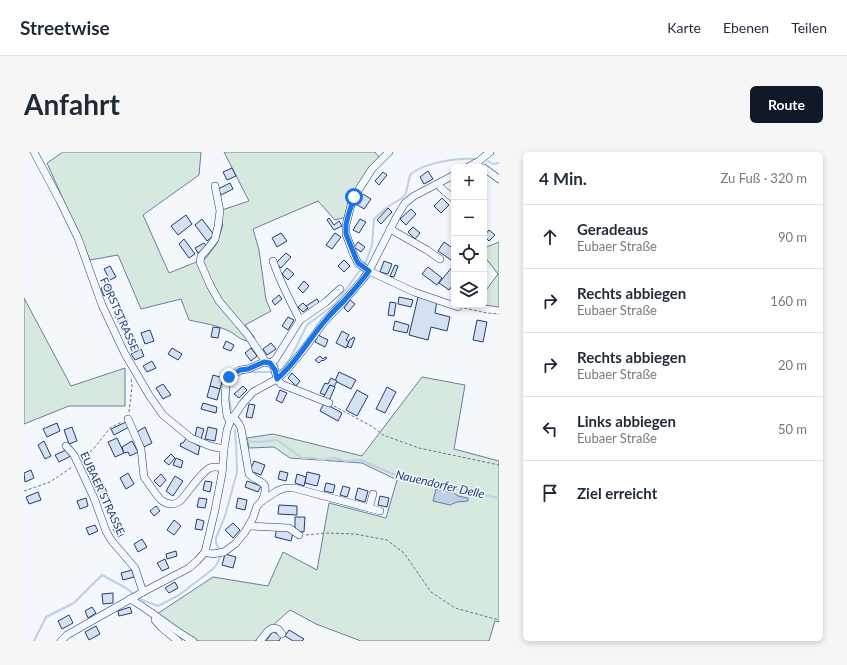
<!DOCTYPE html>
<html lang="de">
<head>
<meta charset="utf-8">
<style>
  body { margin:0; font-family:Lato,sans-serif; background:#f6f6f7; color:#1f2937 }
  .controls { position:absolute; right:12px; top:12px; display:grid; overflow:hidden; border-radius:6px; box-shadow:0 2px 6px #0003 }
  .controls button { width:36px; height:36px; display:grid; place-items:center; padding:0; border:0; border-bottom:1px solid #e0e1e3; background:#fff; color:#1f2937; font:20px sans-serif }
  .stop { position:absolute; width:12px; height:12px; margin:-9px; border:3px solid #1a73e8; border-radius:50%; background:#fff }
  .stop.end { background:#1a73e8; border-color:#fff; box-shadow:0 1px 4px #0008 }
  .list { margin:0; padding:0; list-style:none }
  h2 { display:flex; justify-content:space-between; align-items:center; height:52px; margin:0; padding:0 16px; font-size:17px }
  h2 small { font-size:13px; font-weight:400; color:#747a83 }
  .list li { display:grid; grid-template-columns:26px 1fr auto; gap:12px; align-items:center; box-sizing:border-box; height:64px; padding:0 16px; border-top:1px solid #e0e1e3 }
  .list b { display:block; font-size:15px; white-space:nowrap }
  .list p { margin:0; font-size:13px; white-space:nowrap; color:#747a83 }
  .list em { font-size:13px; font-style:normal; color:#747a83 }
  .icon { flex:none; width:22px; height:22px; fill:none; stroke:currentColor; stroke-width:2; stroke-linecap:round; stroke-linejoin:round }
  .map { position:relative; flex:none; width:475px; height:489px; overflow:hidden; border-radius:6px }
  header { display:flex; align-items:center; gap:24px; box-sizing:border-box; height:56px; padding:0 20px; background:#fff; border-bottom:1px solid #e0e1e3 }
  header strong { font-size:19px }
  nav { display:flex; gap:22px; margin-inline-start:auto; font-size:14px }
  .intro { display:flex; align-items:center; justify-content:space-between; box-sizing:border-box; height:96px; padding:0 24px }
  h1 { margin:0; font-size:28px }
  .button { padding:10px 18px; border-radius:6px; background:#111827; color:#fff; font-size:14px; font-weight:700 }
  main { display:flex; gap:24px; padding:0 24px }
  aside { flex:1; background:#fff; border-radius:6px; box-shadow:0 2px 6px #0003 }
  .map>svg:first-child { display:block }
</style>
</head>
<body>
<header>
<strong>Streetwise</strong>
<nav><a>Karte</a><a>Ebenen</a><a>Teilen</a></nav>
</header>
<div class="intro"><h1>Anfahrt</h1><a class="button">Route</a></div>
<main>
<div class="map">
<svg width="475" height="489" viewBox="0 0 475 489">
  <rect width="100%" height="100%" fill="#f4f7fb"/>
  <g fill="#d7e8df" stroke="#687fa3">
    <path d="M39,0H177L175,23L119,63L145,121L182,106L193,91L199,73L192,60L225,49L200,0H351L358,9L349,21L335,42L326,64L311,68L294,49L229,77L235,98L242,148L247,159L221,173L231,186L224,189C215,188 213,183 205,179C193,173 178,171 165,168L157,147L117,157L94,103L66,108L23,11Z"/>
    <path d="M475,90V155L460,153V141L474,122L460,104V96Z"/>
    <path d="M0,146L47,234L101,216V254H45L0,272Z"/>
    <path d="M398,225L441,233L430,297L475,309V470L471,469L465,489H337L292,472L266,458L231,489H175L168,486L133,462L189,425L244,434L259,400L293,418L305,351L362,366L373,328L338,311L266,306L250,295L225,296L223,286L249,282L338,304Z"/>
  </g>
  <path fill="#bed0e5" stroke="#687fa3" d="M412,337L430,341L434,344L444,346V349L433,350L426,353L409,349Z"/>
  <g fill="none" stroke-linecap="round" stroke-linejoin="round">
    <g stroke="#bed0e5" stroke-width="2">
      <path d="M464,9L469,12L475,11"/>
      <path d="M224,220H247L256,218L258,217L267,205L283,173L311,152L337,117L343,107L348,93L350,67L362,56L378,46L382,41L386,23C399,10 434,6 451,7"/>
      <path d="M207,258C206,252 204,236 206,231C208,226 215,223 220,221"/>
      <path d="M222,289L235,290L253,288L278,306H290L298,308L310,306L322,309L337,308L369,322L459,343L475,346"/>
      <path d="M195,397L192,391V386L201,364L213,320L212,292L211,278"/>
      <path d="M114,445L118,448L134,454L155,443L189,417L193,412L196,405"/>
      <path d="M10,489L22,465L50,451L78,423L102,436L111,443"/>
    </g>
  </g>
  <g fill="#d5e0f0" stroke="#1d3f73">
    <path d="M208,16L212,24L203,28L199,20Z"/>
    <path d="M404,19L409,27L400,32L396,25Z"/>
    <path d="M359,20L363,23L355,33L351,29Z"/>
    <path d="M206,31L209,37L197,43L194,37Z"/>
    <path d="M339,42L347,47L340,57L332,52Z"/>
    <path d="M418,46L425,53L417,61L410,54Z"/>
    <path d="M364,56L368,60L357,72L353,68Z"/>
    <path d="M387,57L392,62L382,73L376,67Z"/>
    <path d="M162,63L168,72L154,83L147,74Z"/>
    <path d="M305,66L310,73L315,69L318,74L310,78L303,68Z"/>
    <path d="M178,67L190,83L183,89L171,73Z"/>
    <path d="M336,67L342,70L335,81L329,78Z"/>
    <path d="M389,75L396,81L391,87L384,80Z"/>
    <path d="M465,78L471,83L465,89L460,84Z"/>
    <path d="M257,81L263,89L253,95L248,86Z"/>
    <path d="M311,81L317,85L308,97L302,93Z"/>
    <path d="M160,87L171,102L165,106L155,92Z"/>
    <path d="M334,90L341,95L337,100L330,95Z"/>
    <path d="M420,90L430,97V110L414,99Z"/>
    <path d="M180,91L183,95L174,101L171,96Z"/>
    <path d="M262,101L267,105L257,116L252,111Z"/>
    <path d="M320,108L326,114L320,120L314,114Z"/>
    <path d="M360,109L368,112L364,122L356,120Z"/>
    <path d="M371,113L374,114L370,125L366,124Z"/>
    <path d="M86,114L92,125L86,128L80,117Z"/>
    <path d="M429,114H430V127L428,129L430,131L425,138L415,131Z"/>
    <path d="M404,115L418,126L413,133L398,122Z"/>
    <path d="M263,116L270,122L264,128L258,122Z"/>
    <path d="M280,129L285,134L279,141L274,136Z"/>
    <path d="M84,134L87,141L80,144L77,136Z"/>
    <path d="M255,143L258,147L251,153L248,149Z"/>
    <path d="M375,145L389,148L387,155L374,152Z"/>
    <path d="M394,145L413,149L411,161L426,165L423,179L407,175L404,188L385,183Z"/>
    <path d="M293,147L296,152L285,159L282,154Z"/>
    <path d="M326,148L331,152L324,160L320,156Z"/>
    <path d="M366,150L372,151L370,164L364,163Z"/>
    <path d="M279,151L284,156L279,160L274,155Z"/>
    <path d="M98,158L104,169L96,173L90,162Z"/>
    <path d="M264,165L270,168L264,178L258,174Z"/>
    <path d="M453,168L463,170L459,190L449,188Z"/>
    <path d="M371,169L385,173L383,181L369,178Z"/>
    <path d="M189,175L196,176L194,186L187,185Z"/>
    <path d="M126,178L130,189L121,192L117,181Z"/>
    <path d="M318,179L325,183L322,188L325,190L322,196L312,191Z"/>
    <path d="M294,183L304,188L301,195L291,190Z"/>
    <path d="M329,185L331,186L327,196L323,194L326,187H328Z"/>
    <path d="M202,189L210,193L207,199L199,196Z"/>
    <path d="M247,191L252,197L243,203L239,197Z"/>
    <path d="M148,196L158,202L154,208L144,202Z"/>
    <path d="M227,196L233,204L227,209L221,201Z"/>
    <path d="M117,197L120,204L111,208L107,202Z"/>
    <path d="M296,204L299,207L301,205L303,206L299,209L298,208L295,211L291,208Z"/>
    <path d="M128,209L132,216L123,220L119,214Z"/>
    <path d="M315,220L332,228L327,237L311,229Z"/>
    <path d="M268,221L276,229L272,234L264,226Z"/>
    <path d="M189,223L199,226L196,237L186,234Z"/>
    <path d="M307,226L313,229L310,235L306,233L301,243L296,241L301,231L304,232Z"/>
    <path d="M139,232L147,243L139,247L132,236Z"/>
    <path d="M306,233L311,235L305,249L299,246Z"/>
    <path d="M186,234L196,237L193,248L183,245Z"/>
    <path d="M219,234L223,238L215,246L210,242Z"/>
    <path d="M363,235L372,240L361,261L352,257Z"/>
    <path d="M256,238L263,241L258,251L252,248Z"/>
    <path d="M333,238L344,244L333,264L322,258Z"/>
    <path d="M179,251L193,255L192,261L177,257Z"/>
    <path d="M300,251L318,261L314,269L296,259Z"/>
    <path d="M225,252L231,253L228,266L222,265Z"/>
    <path d="M102,270L105,275L90,283L87,277Z"/>
    <path d="M33,271L36,279L23,285L19,277Z"/>
    <path d="M48,275L53,289L45,292L40,278Z"/>
    <path d="M121,275L128,291L120,295L113,280Z"/>
    <path d="M173,275L180,277L177,287L171,285Z"/>
    <path d="M184,275L193,277L191,289L181,287Z"/>
    <path d="M163,285L173,293L176,294L174,303L156,294L157,291H159Z"/>
    <path d="M93,286L100,301L91,305L84,290Z"/>
    <path d="M20,289L27,304L21,307L14,293Z"/>
    <path d="M108,289L114,300L106,304L104,300L100,301L98,295Z"/>
    <path d="M44,297L47,304L35,310L31,303Z"/>
    <path d="M147,302L151,306L145,313L140,309Z"/>
    <path d="M152,306L159,309L157,316L149,313Z"/>
    <path d="M230,309L241,313L237,323L226,319Z"/>
    <path d="M7,318L10,326L1,330L0,321Z"/>
    <path d="M256,319L264,321L262,329L254,327Z"/>
    <path d="M283,320L296,323L293,334L281,331Z"/>
    <path d="M104,321L110,332L102,337L96,326Z"/>
    <path d="M137,322L142,328L136,335L130,329Z"/>
    <path d="M273,322L282,325L280,334L271,331Z"/>
    <path d="M151,324L159,329L149,344L142,339Z"/>
    <path d="M181,329L188,330L186,340L179,338Z"/>
    <path d="M223,329L237,334L234,340L221,335Z"/>
    <path d="M78,330L84,342L77,346L71,333Z"/>
    <path d="M302,331L311,333L309,341L300,339Z"/>
    <path d="M319,334L326,336L323,345L316,343Z"/>
    <path d="M334,336L344,339L341,350L331,347Z"/>
    <path d="M14,340L17,348L5,352L2,345Z"/>
    <path d="M356,344L365,346L363,355L354,353Z"/>
    <path d="M62,346L64,354L56,357L53,349Z"/>
    <path d="M175,346L183,347L181,356L173,355Z"/>
    <path d="M214,346L223,348L221,358L212,356Z"/>
    <path d="M255,353L273,354V363L254,362Z"/>
    <path d="M132,354L136,359L130,364L126,359Z"/>
    <path d="M271,365H281L280,380L271,379Z"/>
    <path d="M173,367L180,369L178,378L171,377Z"/>
    <path d="M150,368L157,374L150,383L143,378Z"/>
    <path d="M209,371L216,378L209,386L201,378Z"/>
    <path d="M71,373L74,379L65,383L62,376Z"/>
    <path d="M97,373L101,381L94,385L89,377Z"/>
    <path d="M253,376L269,381L267,389L251,385Z"/>
    <path d="M118,387L123,395L114,400L110,392Z"/>
    <path d="M152,399L153,404L143,407L142,402Z"/>
    <path d="M201,402L212,405L209,416L198,413Z"/>
    <path d="M141,407L145,416L138,419L133,411Z"/>
    <path d="M108,418L110,425L99,428L97,421Z"/>
    <path d="M151,430L154,436L145,441L141,436Z"/>
    <path d="M89,441V451L79,452L78,442Z"/>
    <path d="M68,455L72,461L64,466L61,459Z"/>
    <path d="M106,455L108,461L95,464L94,459Z"/>
    <path d="M45,463L49,471L38,477L34,469Z"/>
    <path d="M72,474L76,482L65,488L61,480Z"/>
    <path d="M265,478L280,487L278,489H269L261,484Z"/>
    <path d="M249,479L257,485L255,489H242Z"/>
  </g>
  <g fill="none" stroke-linecap="round" stroke-linejoin="round">
    <defs>
      <g id="minor">
        <path d="M10,0L36,49L54,86L78,153L101,202L125,243L139,263L167,286L186,294L200,297"/>
        <path d="M365,0L348,17L330,45L327,53L322,73V82L329,101L334,111L345,119L390,140L434,155"/>
        <path d="M444,15L455,9L466,0"/>
        <path d="M460,16L475,27"/>
        <path d="M414,32L417,36L430,47"/>
        <path d="M191,34L196,59L194,74L191,87L185,95L177,104L176,110L186,133L195,149L223,182L242,210"/>
        <path d="M366,77L403,98L416,107"/>
        <path d="M249,109C256,130 266,149 276,168"/>
        <path d="M246,211L250,215L253,227L257,232L305,251"/>
        <path d="M209,264L215,272L217,276L225,322C236,333 247,327 238,349"/>
        <path d="M104,267L117,297L120,325L132,342L137,348L142,351L147,352H150L156,349C164,341 177,320 186,316C190,314 194,315 199,316"/>
        <path d="M206,270L203,264L201,248L202,229L205,225L216,218L224,217L240,210L246,211L251,208L276,168L302,150L316,137"/>
        <path d="M42,294L50,303L70,346L82,379L87,388L111,416L119,440"/>
        <path d="M345,356L356,359"/>
        <path d="M225,374L265,376L275,383"/>
        <path d="M181,400L188,402L200,400L211,392L221,380L229,366L233,354L238,349L253,339L261,336H270L345,356L349,342"/>
        <path d="M106,447C128,459 147,477 169,489"/>
        <path d="M131,468L138,476L154,489"/>
        <path d="M37,489L43,483L119,440L165,416L173,409L181,400L191,358L198,322L200,297L203,278L206,270L219,251L229,240L253,227L261,220L281,196L300,170L320,149L339,127L345,119L373,64L381,51L390,44L430,23"/>
        <path d="M236,489L244,479L249,476L254,477L258,482"/>
      </g>
    </defs>
    <use href="#minor" stroke="#1d3f73" stroke-width="8"/>
    <g stroke="#5e769c" stroke-width="1" stroke-dasharray="3 2" stroke-linecap="butt">
      <path d="M440,156L463,161L475,162"/>
      <path d="M310,254L349,275L359,283L395,296L475,313"/>
      <path d="M105,260L108,234L107,225"/>
      <path d="M59,307L71,295L86,276L98,270"/>
      <path d="M0,339L26,330L48,315"/>
      <path d="M282,383L303,381L331,382L363,388L380,401L407,440L431,456L475,468"/>
    </g>
    <use href="#minor" stroke="#f4f7fb" stroke-width="7"/>
  </g>
  <g fill="none" stroke-linecap="round" stroke-linejoin="round">
    <path stroke="#1a73e8" stroke-width="5" d="M205,225L216,218L224,217L240,210L246,211L251,218L253,227C272,211 284,189 300,170C306,163 312,156 319,150C328,140 337,130 345,119L334,111L332,107L322,82V73L324,64L330,45"/>
  </g>
  <g text-anchor="middle" dominant-baseline="central" stroke-width="3" stroke-linejoin="round" paint-order="stroke">
    <g font-size="11" fill="#1d3f73" stroke="#f4f7fb">
      <text transform="translate(96 162) rotate(66)">FORSTSTRASSE</text>
      <text transform="translate(79 341) rotate(65)">EUBAER STRASSE</text>
    </g>
    <g font-size="12" font-style="italic" fill="#1d3f73" stroke="#f4f7fb">
      <text transform="translate(416 332) rotate(13)">Nauendorfer Delle</text>
    </g>
  </g>
</svg>
<div class="controls">
<button>+</button>
<button>−</button>
<button><svg class="icon" aria-label="locate" viewBox="0 0 24 24"><circle cx="12" cy="12" r="6"/><path d="M12 2v4M12 18v4M2 12h4M18 12h4"/></svg></button>
<button><svg class="icon" aria-label="layers" viewBox="0 0 24 24"><path d="M12 4l9 5-9 5-9-5zM3 14l9 5 9-5"/></svg></button>
</div>
<div class="stop" style="left:330px;top:45px"></div>
<div class="stop end" style="left:205px;top:225px"></div>
</div>
<aside>
<h2>4 Min.<small>Zu Fuß · 320 m</small></h2>
<ul class="list">
<li><svg class="icon" aria-label="ahead" viewBox="0 0 24 24"><path d="M12 20V5M6 11l6-6 6 6"/></svg><div><b>Geradeaus</b><p>Eubaer Straße</p></div><em>90 m</em></li>
<li><svg class="icon" aria-label="right" viewBox="0 0 24 24"><path d="M7 20v-9h11M14 6l5 5-5 5"/></svg><div><b>Rechts abbiegen</b><p>Eubaer Straße</p></div><em>160 m</em></li>
<li><svg class="icon" aria-label="right" viewBox="0 0 24 24"><path d="M7 20v-9h11M14 6l5 5-5 5"/></svg><div><b>Rechts abbiegen</b><p>Eubaer Straße</p></div><em>20 m</em></li>
<li><svg class="icon" aria-label="left" viewBox="0 0 24 24"><path d="M17 20v-9H6M10 6l-5 5 5 5"/></svg><div><b>Links abbiegen</b><p>Eubaer Straße</p></div><em>50 m</em></li>
<li><svg class="icon" aria-label="arrive" viewBox="0 0 24 24"><path d="M6 21V4h12l-3 4 3 4H6"/></svg><div><b>Ziel erreicht</b></div></li>
</ul>
</aside>
</main>
</body>
</html>
